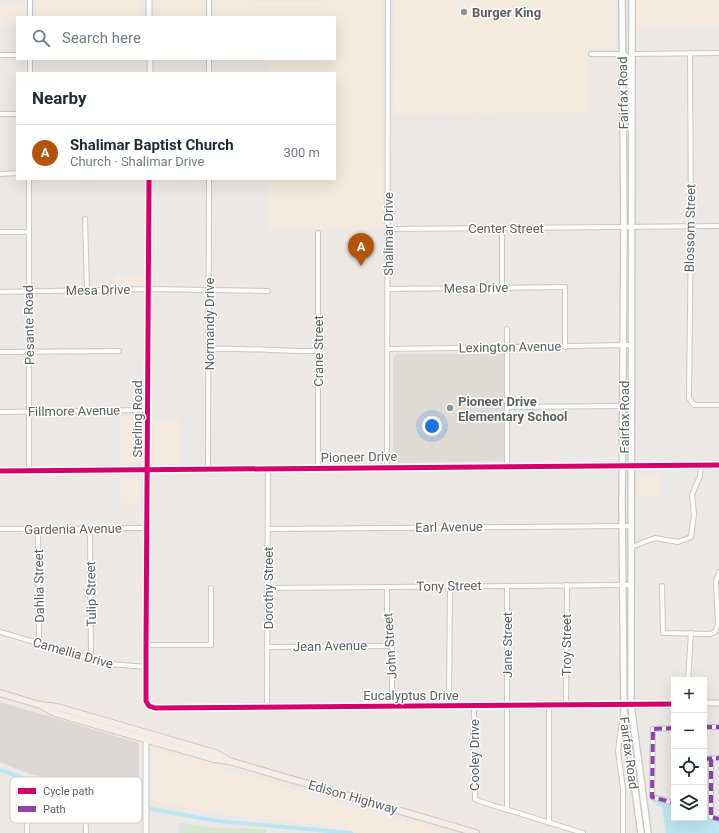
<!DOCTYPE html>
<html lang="en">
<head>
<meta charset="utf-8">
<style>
  body { margin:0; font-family:Roboto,sans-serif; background:#f2f2f3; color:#1f2937 }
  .controls { position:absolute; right:12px; bottom:12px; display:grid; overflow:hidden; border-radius:0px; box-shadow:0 4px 16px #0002 }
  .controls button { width:36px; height:36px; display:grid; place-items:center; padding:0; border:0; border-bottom:1px solid #e0e1e3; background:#fff; color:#1f2937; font:20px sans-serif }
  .you { position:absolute; left:432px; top:426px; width:14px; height:14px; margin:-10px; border:3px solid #fff; border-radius:50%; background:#1a73e8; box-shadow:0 0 0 6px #1a73e833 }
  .badge { display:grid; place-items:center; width:26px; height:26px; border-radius:50%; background:#b45309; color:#fff; font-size:13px; font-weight:700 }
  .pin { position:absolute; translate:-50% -33px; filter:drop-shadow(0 1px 2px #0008) }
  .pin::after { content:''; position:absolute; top:21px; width:14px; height:12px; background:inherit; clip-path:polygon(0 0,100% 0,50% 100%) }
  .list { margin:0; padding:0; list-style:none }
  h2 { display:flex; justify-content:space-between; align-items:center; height:52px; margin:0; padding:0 16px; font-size:17px }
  h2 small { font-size:13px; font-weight:400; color:#747a83 }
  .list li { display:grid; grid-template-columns:26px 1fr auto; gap:12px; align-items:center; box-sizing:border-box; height:56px; padding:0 16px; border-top:1px solid #e0e1e3 }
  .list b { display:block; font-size:15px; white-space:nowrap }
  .list p { margin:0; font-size:13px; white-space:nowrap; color:#747a83 }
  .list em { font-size:13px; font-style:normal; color:#747a83 }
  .icon { flex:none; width:22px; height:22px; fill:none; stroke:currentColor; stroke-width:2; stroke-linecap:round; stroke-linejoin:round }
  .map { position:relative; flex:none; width:719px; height:833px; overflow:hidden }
  .search { position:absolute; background:#fff; box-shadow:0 4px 16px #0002; left:16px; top:16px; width:320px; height:44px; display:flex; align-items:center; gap:10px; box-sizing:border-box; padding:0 14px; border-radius:0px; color:#747a83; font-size:15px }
  .panel { position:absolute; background:#fff; box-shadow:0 4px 16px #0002; left:16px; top:72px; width:320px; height:108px; border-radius:0px }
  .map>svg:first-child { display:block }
</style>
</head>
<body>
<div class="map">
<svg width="719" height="833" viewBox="0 0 719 833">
  <rect width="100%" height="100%" fill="#ebe8e5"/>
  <g fill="#f4eade">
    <rect x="36" y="0" width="105" height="17"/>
    <rect x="158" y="0" width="48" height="17"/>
    <path d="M215,0H251L252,2L382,0L383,229L269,230V179H335V73H269V59H335V17H213Z"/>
    <path d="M394,0H616V48H589V113L393,114Z"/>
    <path d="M631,0H719V29L631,30Z"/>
    <path d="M22,4L25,8V17H17V25H0V5Z"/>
    <path d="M115,276H143V291L115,292Z"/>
    <path d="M121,416H143V461L141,464L121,465Z"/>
    <path d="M154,419H179L180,464L154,463Z"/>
    <path d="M659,473V497H637V475Z"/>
    <path d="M121,478L139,479L140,503H121Z"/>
    <path d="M157,750L448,833H360L347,828L224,815L152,801V752Z"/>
  </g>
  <path fill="#dad7d5" d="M0,702L139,743V797L70,780L33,775L0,762Z"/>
  <path fill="#dedad5" d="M397,354H507V461L396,463L393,458V358Z"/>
  <path fill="#d8e5d1" d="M179,823L216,828L266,829V833H179Z"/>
  <path fill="#bbe7f3" d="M652,799L674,806V818H704V815L719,820V833H666L662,807L654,803Z"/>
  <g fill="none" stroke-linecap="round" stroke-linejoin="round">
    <g stroke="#bbe7f3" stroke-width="4">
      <path d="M0,770L37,783L71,790L140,807"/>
      <path d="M151,809L218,821L351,833"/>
    </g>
    <defs>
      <g id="minor">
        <path d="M30,17V0"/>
        <path d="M209,17V0"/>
        <path d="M690,53L691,226L689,398L694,405H719"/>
        <path d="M591,54H622"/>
        <path d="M632,54L719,53"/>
        <path d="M0,55H17"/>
        <path d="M30,73V59"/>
        <path d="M209,73V59"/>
        <path d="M0,114H17"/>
        <path d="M0,174L17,173"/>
        <path d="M85,219L87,290"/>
        <path d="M388,229L719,226"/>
        <path d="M0,232H28"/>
        <path d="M502,288V228"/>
        <path d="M388,289L565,287V347"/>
        <path d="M0,292L148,289L268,291"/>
        <path d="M208,349C245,348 281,351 318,351"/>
        <path d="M388,349L632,345"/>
        <path d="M0,352L119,351"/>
        <path d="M507,407L624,406"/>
        <path d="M0,412L148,410"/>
        <path d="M507,467V329"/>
        <path d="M387,468L388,0"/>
        <path d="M318,469V233"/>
        <path d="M208,470L209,179"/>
        <path d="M29,471V179"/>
        <path d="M0,529L147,528"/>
        <path d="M38,529L39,643"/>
        <path d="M90,529L91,659"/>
        <path d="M268,529L631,526"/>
        <path d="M631,547L655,538L678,542L691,537L694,514L692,495L700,476L701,466"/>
        <path d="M507,586V810"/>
        <path d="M662,586L663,633L710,634L715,632L718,625L716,582L719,572"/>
        <path d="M387,587V618L392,646V706"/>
        <path d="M268,588L631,585"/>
        <path d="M0,632L110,664L147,667"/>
        <path d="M146,645H211V588"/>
        <path d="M267,647L392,646"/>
        <path d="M688,680L691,633"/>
        <path d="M566,704L567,585"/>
        <path d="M449,705L450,586"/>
        <path d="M149,706L155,708L631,705"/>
        <path d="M474,706L475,799L479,801L583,833"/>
        <path d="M267,707L268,469"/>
        <path d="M623,713L618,751L623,789V833"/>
        <path d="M704,727H719"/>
        <path d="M674,728L653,729L652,797L674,803"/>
        <path d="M704,759L719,758"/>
        <path d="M711,759V817L719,819"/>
        <path d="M85,809L86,833"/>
        <path d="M549,823V705"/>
        <path d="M27,833L28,794"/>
      </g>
      <g id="tertiary">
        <path d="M149,0V17"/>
        <path d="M150,73V59"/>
        <path d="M0,471L719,465"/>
        <path d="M704,703H719"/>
        <path d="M631,705L674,704"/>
        <path d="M149,706L146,701V645L149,179"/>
        <path d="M146,833V736"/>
      </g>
      <g id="secondary">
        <path d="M622,0L624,227L622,504L624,711L641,833"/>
        <path d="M632,0L631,705L648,833"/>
        <path d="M622,54L627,57L629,85"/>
      </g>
      <g id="primary">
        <path d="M0,693L40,705L57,707L215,753L226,759"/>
        <path d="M40,705L55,713L214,759L229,761L476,833"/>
      </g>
    </defs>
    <use href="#minor" stroke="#c7c7c7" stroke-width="6"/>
    <use href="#tertiary" stroke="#c7c7c7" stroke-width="7"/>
    <use href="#secondary" stroke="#c7c7c6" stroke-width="8"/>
    <use href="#primary" stroke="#d1c3b5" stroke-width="8"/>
    <use href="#minor" stroke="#fcfcfb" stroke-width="4"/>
    <use href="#tertiary" stroke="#fcfcfb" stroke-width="5"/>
    <use href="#secondary" stroke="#fcfcfb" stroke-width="5.5"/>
    <use href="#primary" stroke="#f2ede7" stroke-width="6"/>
    <path stroke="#e2e1e1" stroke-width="1" stroke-dasharray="1 5" stroke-linecap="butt" d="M0,674L543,833"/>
    <g stroke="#8e44ad" stroke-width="4" stroke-dasharray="8 4" stroke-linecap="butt">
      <path d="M704,727H719"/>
      <path d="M674,728L653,729L652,797L674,803"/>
      <path d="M704,759L719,758"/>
      <path d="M711,759V817L719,819"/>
    </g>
    <defs>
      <g id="cycleway">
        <path d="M149,179L146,645V701L149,706L155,708L674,704"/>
        <path d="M0,471L719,465"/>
      </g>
    </defs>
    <use href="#cycleway" stroke="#fff" stroke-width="8"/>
    <use href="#cycleway" stroke="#d6006c" stroke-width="5"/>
  </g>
  <g fill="#8d9090" stroke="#fff" stroke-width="1.5">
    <circle cx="464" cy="12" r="4"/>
    <circle cx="450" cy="408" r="4"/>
  </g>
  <g text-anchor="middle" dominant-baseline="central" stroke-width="3" stroke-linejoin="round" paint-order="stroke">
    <g font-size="13" font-weight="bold" fill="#5b6062" stroke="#fff" text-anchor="start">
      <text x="472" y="12">Burger King</text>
      <text x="458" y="401">Pioneer Drive<tspan x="458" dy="15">Elementary School</tspan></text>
    </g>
    <g font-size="13" fill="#5b6062" stroke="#fff">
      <text transform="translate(623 93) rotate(-91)">Fairfax Road</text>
      <text x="506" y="228">Center Street</text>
      <text transform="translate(690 228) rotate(-89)">Blossom Street</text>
      <text transform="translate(388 234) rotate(-90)">Shalimar Drive</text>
      <text transform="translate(476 288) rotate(-1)">Mesa Drive</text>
      <text transform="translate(98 290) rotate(-1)">Mesa Drive</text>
      <text transform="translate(209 324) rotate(-90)">Normandy Drive</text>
      <text transform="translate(29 325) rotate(-91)">Pesante Road</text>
      <text transform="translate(510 347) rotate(-1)">Lexington Avenue</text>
      <text transform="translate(318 351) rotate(-90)">Crane Street</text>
      <text transform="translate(74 411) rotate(-1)">Fillmore Avenue</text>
      <text transform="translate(624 417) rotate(-90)">Fairfax Road</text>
      <text transform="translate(137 419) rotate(-90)">Sterling Road</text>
      <text transform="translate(359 457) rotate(-1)">Pioneer Drive</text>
      <text transform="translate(449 527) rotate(-1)">Earl Avenue</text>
      <text transform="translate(73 529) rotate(-1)">Gardenia Avenue</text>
      <text transform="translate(39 586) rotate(-91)">Dahlia Street</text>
      <text transform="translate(449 586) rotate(-1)">Tony Street</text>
      <text transform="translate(268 588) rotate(-90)">Dorothy Street</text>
      <text transform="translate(91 594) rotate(-91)">Tulip Street</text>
      <text transform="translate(507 645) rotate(-90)">Jane Street</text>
      <text transform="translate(566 645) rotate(-90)">Troy Street</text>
      <text transform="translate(330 646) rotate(-1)">Jean Avenue</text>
      <text transform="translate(390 646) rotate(-94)">John Street</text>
      <text transform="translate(73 653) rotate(16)">Camellia Drive</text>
      <text x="411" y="695">Eucalyptus Drive</text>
      <text transform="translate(629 753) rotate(82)">Fairfax Road</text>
      <text transform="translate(474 755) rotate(-90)">Cooley Drive</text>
      <text transform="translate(353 797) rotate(16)">Edison Highway</text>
    </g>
  </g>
  <rect x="10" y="777" width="132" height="46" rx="6" fill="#fff" stroke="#cecfd0" stroke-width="1"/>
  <rect x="18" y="788" width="18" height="6" fill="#d6006c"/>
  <rect x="18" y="806" width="18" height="6" fill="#8e44ad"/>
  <g font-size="11" fill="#5b6062">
    <text x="43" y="795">Cycle path</text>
    <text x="43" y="813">Path</text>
  </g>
</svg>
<div class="controls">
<button>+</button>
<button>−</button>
<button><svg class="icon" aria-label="locate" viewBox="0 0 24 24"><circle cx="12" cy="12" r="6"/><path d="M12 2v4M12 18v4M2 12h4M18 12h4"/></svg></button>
<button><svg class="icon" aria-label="layers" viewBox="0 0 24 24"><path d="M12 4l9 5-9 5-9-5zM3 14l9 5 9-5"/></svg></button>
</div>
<div class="you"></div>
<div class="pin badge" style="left:361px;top:266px">A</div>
<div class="search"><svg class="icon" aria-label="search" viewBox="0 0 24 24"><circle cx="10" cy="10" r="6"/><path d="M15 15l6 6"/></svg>Search here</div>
<section class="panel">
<h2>Nearby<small></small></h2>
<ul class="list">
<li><span class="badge">A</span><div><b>Shalimar Baptist Church</b><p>Church · Shalimar Drive</p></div><em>300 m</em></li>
</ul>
</section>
</div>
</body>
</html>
